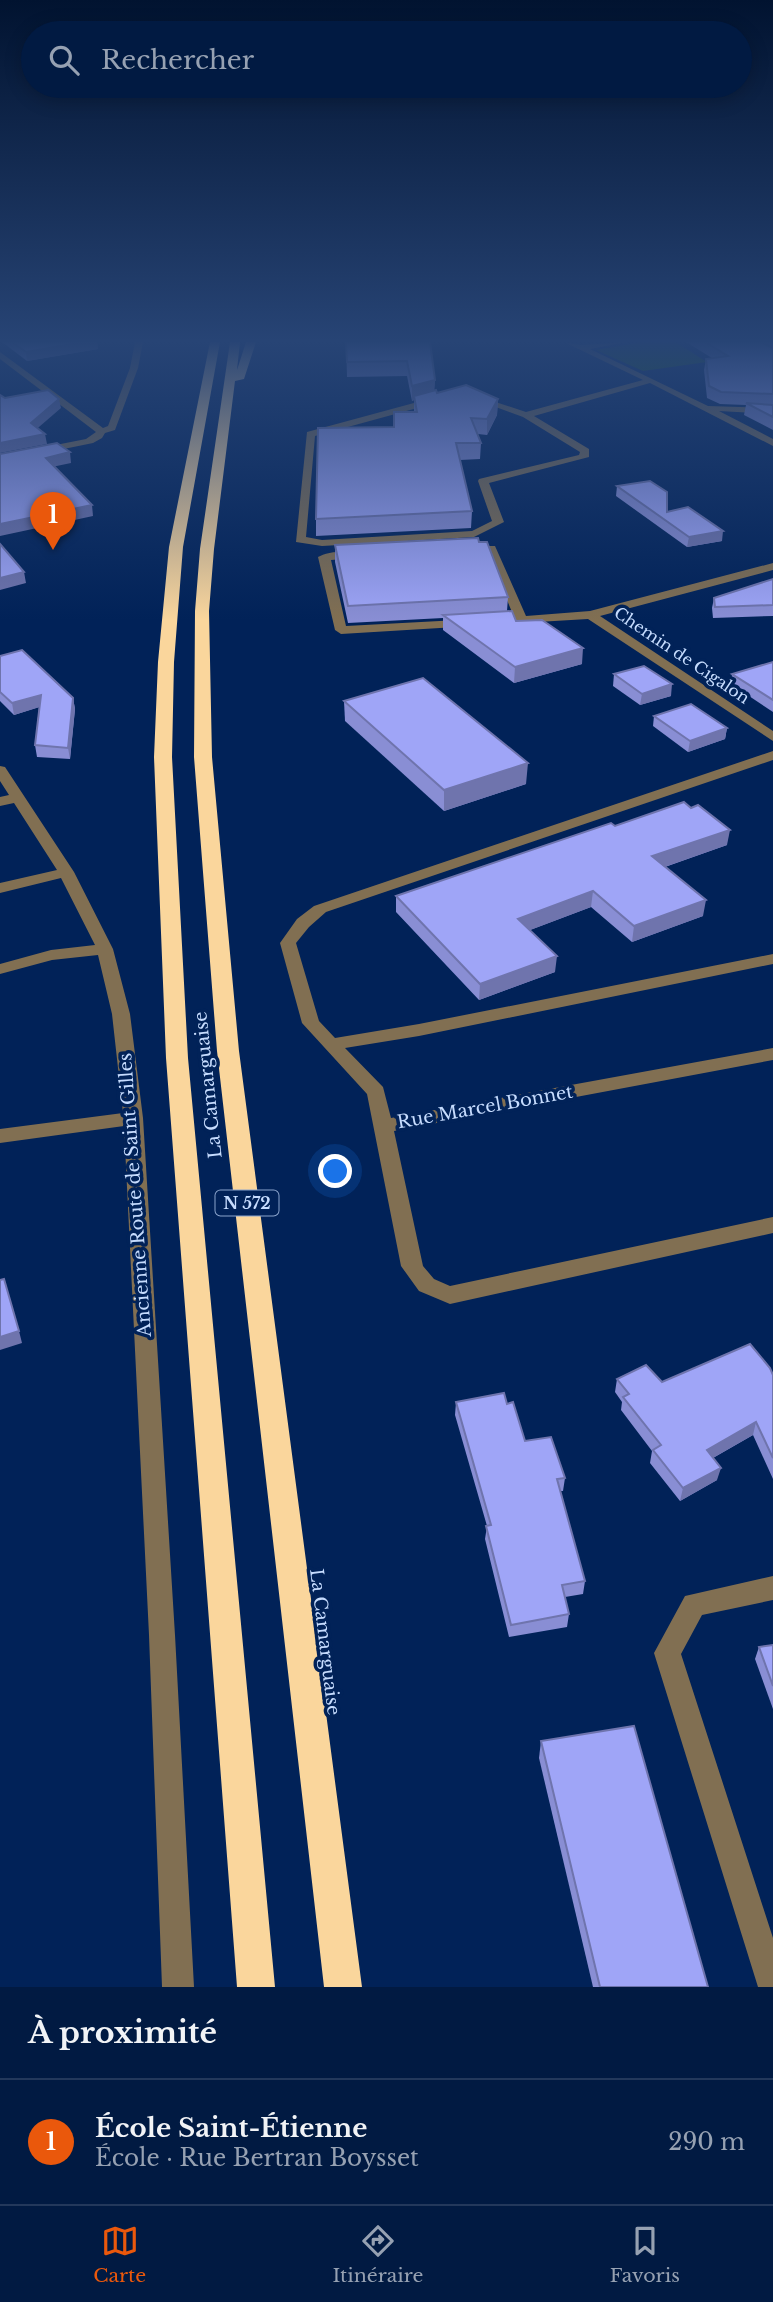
<!DOCTYPE html>
<html lang="fr">
<head>
<meta charset="utf-8">
<style>
  body { margin:0; font-family:"Libre Baskerville",serif; background:#0f274d; color:#f1f3f6 }
  .you { position:absolute; left:336px; top:1172px; width:24px; height:24px; margin:-18px; border:5px solid #fff; border-radius:50%; background:#1a73e8; box-shadow:0 0 0 10px #1a73e833 }
  .badge { display:grid; place-items:center; width:46px; height:46px; border-radius:50%; background:#ea580c; color:#fff; font-size:23px; font-weight:700 }
  .pin { position:absolute; translate:-50% -58px; filter:drop-shadow(0 2px 4px #0008) }
  .pin::after { content:''; position:absolute; top:37px; width:24px; height:21px; background:inherit; clip-path:polygon(0 0,100% 0,50% 100%) }
  .list { margin:0; padding:0; list-style:none }
  h2 { display:flex; justify-content:space-between; align-items:center; height:91px; margin:0; padding:0 28px; font-size:30px }
  h2 small { font-size:23px; font-weight:400; color:#96a1b2 }
  .list li { display:grid; grid-template-columns:46px 1fr auto; gap:21px; align-items:center; box-sizing:border-box; height:126px; padding:0 28px; border-top:2px solid #23385b }
  .list b { display:block; font-size:26px; white-space:nowrap }
  .list p { margin:0; font-size:23px; white-space:nowrap; color:#96a1b2 }
  .list em { font-size:23px; font-style:normal; color:#96a1b2 }
  .icon { flex:none; width:38px; height:38px; fill:none; stroke:currentColor; stroke-width:2; stroke-linecap:round; stroke-linejoin:round }
  .map { position:relative; flex:none; width:773px; height:1987px; overflow:hidden }
  .search { position:absolute; background:#011a42; box-shadow:0 4px 18px #0003; left:21px; right:21px; top:21px; height:77px; display:flex; align-items:center; gap:18px; box-sizing:border-box; padding:0 24px; border-radius:38px; color:#96a1b2; font-size:26px }
  .sheet { height:217px; background:#011a42 }
  nav { display:flex; justify-content:space-around; align-items:center; box-sizing:border-box; height:98px; border-top:2px solid #23385b; background:#011a42; font-size:19px; color:#96a1b2 }
  nav a { display:grid; justify-items:center; gap:4px }
  nav .on { color:#ea580c }
  .map>svg:first-child { display:block }
</style>
</head>
<body>
<div class="map">
<svg width="773" height="1987" viewBox="0 0 773 1987">
  <rect width="100%" height="100%" fill="#012258"/>
  <path fill="#225f0e" d="M642,342H675L707,362L643,371L596,350Z"/>
  <g fill="none" stroke-linecap="round" stroke-linejoin="round">
    <g fill="#816f52" fill-rule="evenodd">
      <path d="M135,342H143L138,368L115,430L105,433L102,438L93,443L0,462V456L86,439L96,432L0,359V352L103,428L108,426L130,368Z"/>
      <path d="M564,342L581,345L627,342L590,349L708,406L773,408V414L719,411L773,439V446L650,383L534,416L589,449V457L489,483L504,522L474,537L322,546L296,542L307,432L436,397L441,400L439,402L315,436L306,537L322,540L472,531L492,521L478,481L479,479L579,455L580,452L523,417L474,399V395L526,412L643,380Z"/>
      <path d="M465,546H495L526,616L590,611L773,563V570L600,616L773,731V741L588,619L341,634L335,630L318,557C327,551 354,549 363,555L357,558L331,560L346,626L514,617L487,552L461,551L459,549Z"/>
      <path d="M773,751V760L326,912L309,927L296,943L319,1021L335,1038L419,1024L773,954V964L419,1036L345,1048L383,1087L391,1118L773,1048V1060L394,1131L423,1266L434,1279L450,1286L773,1217V1233L450,1304L419,1291L401,1266L367,1094L302,1023L280,943L297,919L314,906Z"/>
      <path d="M0,766L5,767L74,872L113,949L130,1014L143,1118L175,1635L194,1987H162L149,1635L124,1126L0,1143V1129L123,1113L112,1014L98,955L52,960L0,974V964L51,950L95,945L61,878L0,893V883L57,870L14,803L0,806V797L9,795L0,781Z"/>
      <path d="M773,1576V1600L702,1615L681,1654L773,1938V1987H758L654,1653L685,1596Z"/>
    </g>
    <g fill="#fad69c" fill-rule="evenodd">
      <path d="M210,342H220L183,547L174,662L172,757L188,1058L275,1987H237L166,1058L154,757L158,662L169,547Z"/>
      <path d="M230,342H240L237,370L246,342H256L244,379L235,381L214,549L209,611L212,757L239,1051L362,1987H324L217,1051L194,757L195,611L200,549Z"/>
    </g>
  </g>
  <g fill="#898ed4">
    <path d="M2,342H97L98,349L27,361Z"/>
    <path d="M346,342H430L435,380L434,390L437,393L498,399L497,415L487,435L478,434L481,443L480,459L460,460L472,511L471,528L316,536V519L394,427L414,412V400L412,401L407,376L347,377Z"/>
    <path d="M686,342H773V430L744,415L746,405L720,404L707,398L704,370L706,359L712,358Z"/>
    <path d="M617,486L667,512L722,541L687,547L616,496Z"/>
    <path d="M479,542L508,597L507,611L516,621L582,664L514,683L443,630V618L348,623L335,562V545Z"/>
    <path d="M773,579V616L713,618L712,608L714,598Z"/>
    <path d="M0,656L73,698L75,709L70,759L37,757L35,745L39,707L14,715L0,701Z"/>
    <path d="M773,662V712L731,684L732,674Z"/>
    <path d="M614,674L671,696L640,705L613,686Z"/>
    <path d="M344,701L526,784L444,811L345,721Z"/>
    <path d="M654,716L727,728L725,739L688,752L653,726Z"/>
    <path d="M615,826L727,845L665,867L703,916L632,942L591,907L530,930L555,972L479,1000L396,912V896Z"/>
    <path d="M773,1375V1479L753,1435L713,1458L717,1480L680,1501L650,1463L652,1451L621,1410L622,1402L615,1392L617,1379L662,1382Z"/>
    <path d="M456,1402L507,1404L525,1441L565,1478L563,1491H560L585,1581L583,1594L565,1597L569,1614L567,1627L509,1637L485,1539L487,1526L455,1415Z"/>
    <path d="M773,1645V1709L755,1659L759,1647Z"/>
    <path d="M541,1741L708,1987H593L539,1758Z"/>
  </g>
  <g fill="#6f74ad">
    <path d="M84,342H97L98,349L27,361L26,352Z"/>
    <path d="M435,380L434,395L414,396V400L412,401V386Z"/>
    <path d="M59,399L61,408L32,433L31,423Z"/>
    <path d="M498,399L497,415L487,435V419Z"/>
    <path d="M45,434L47,444L0,453V443Z"/>
    <path d="M70,452L71,463L47,468L46,458Z"/>
    <path d="M92,505L93,516L0,536V524Z"/>
    <path d="M723,531L722,541L687,547L689,537Z"/>
    <path d="M24,572L26,583L0,590V578Z"/>
    <path d="M583,648L582,664L514,683L515,667Z"/>
    <path d="M672,684L671,696L640,705L642,694Z"/>
    <path d="M41,695L43,706L14,715L12,703Z"/>
    <path d="M73,698L75,709L70,759L68,748Z"/>
    <path d="M727,728L725,739L688,752L690,741Z"/>
    <path d="M528,763L526,784L444,811V790Z"/>
    <path d="M730,830L727,845L650,872L652,856Z"/>
    <path d="M593,891L591,907L517,935L518,919Z"/>
    <path d="M706,900L703,916L632,942L634,926Z"/>
    <path d="M557,956L555,972L479,1000L480,984Z"/>
    <path d="M19,1331L22,1343L0,1350V1337Z"/>
    <path d="M756,1422L753,1435L704,1463L707,1450Z"/>
    <path d="M721,1468L717,1480L680,1501L683,1488Z"/>
  </g>
  <g fill="#9fa5f7" stroke="#6f74ad" stroke-width="2">
    <path d="M12,342H84L26,352Z"/>
    <path d="M346,342H430L435,380L412,386L407,361L347,362Z"/>
    <path d="M705,342H761L773,348V394L721,392L709,386L706,359L728,356Z"/>
    <path d="M466,385L498,399L487,419L471,418L481,443H456L472,511L316,519L318,428L394,427V412H417L414,396L436,390L437,393Z"/>
    <path d="M48,390L59,399L31,423L45,434L0,443V395L5,398Z"/>
    <path d="M746,403L773,405V417Z"/>
    <path d="M57,443L70,452L46,458L92,505L0,524V454Z"/>
    <path d="M650,481L667,492V512L688,507L723,531L689,537L617,486Z"/>
    <path d="M478,538L479,542H487L508,597L348,606L335,545Z"/>
    <path d="M0,544L24,572L0,578Z"/>
    <path d="M773,579V605L715,607L714,598Z"/>
    <path d="M512,611L516,621L542,620L583,648L515,667L443,615Z"/>
    <path d="M22,650L73,698L68,748L35,745L41,695L12,703L0,692V656Z"/>
    <path d="M773,662V700L732,674Z"/>
    <path d="M644,666L672,684L642,694L614,674Z"/>
    <path d="M423,678L528,763L444,790L344,701Z"/>
    <path d="M691,704L727,728L690,741L654,716Z"/>
    <path d="M684,802L691,808L698,805L730,830L652,856L706,900L634,926L593,891L518,919L557,956L480,984L396,896L611,823L615,826Z"/>
    <path d="M4,1279L19,1331L0,1337V1280Z"/>
    <path d="M750,1344L770,1368L773,1375V1458L756,1422L707,1450L721,1468L683,1488L653,1450L661,1445L623,1397L629,1394L617,1379L646,1365L662,1382Z"/>
    <path d="M504,1393L507,1404L513,1402L525,1441L551,1437L565,1478L557,1479L585,1581L562,1585L569,1614L511,1625L486,1526L491,1525L456,1402Z"/>
    <path d="M773,1645V1686L759,1647Z"/>
    <path d="M634,1726L708,1987H600L541,1741Z"/>
  </g>
  <linearGradient id="sky" x2="0" y2="1"><stop stop-color="#011330"/><stop offset="0.55" stop-color="#274475"/><stop offset="1" stop-color="#274475" stop-opacity="0"/></linearGradient>
  <rect width="773" height="620" fill="url(#sky)"/>
  <g text-anchor="middle" dominant-baseline="central" stroke-width="7" stroke-linejoin="round" paint-order="stroke">
    <g font-size="16" fill="#c6dcfe" stroke="#012258">
      <text transform="translate(682 655) rotate(34)">Chemin de Cigalon</text>
    </g>
    <rect fill="#012258" stroke="#8ba4cc" stroke-width="2" x="215.5" y="1190.5" width="63" height="25" rx="5"/>
    <g font-size="16" font-weight="bold" fill="#c6dcfe">
      <text x="247" y="1203">N 572</text>
    </g>
    <g font-size="18" fill="#c6dcfe" stroke="#012258">
      <text transform="translate(208 1085) rotate(-96)">La Camarguaise</text>
      <text transform="translate(485 1107) rotate(-10)">Rue Marcel Bonnet</text>
      <text transform="translate(135 1195) rotate(-94)">Ancienne Route de Saint Gilles</text>
      <text transform="translate(325 1642) rotate(83)">La Camarguaise</text>
    </g>
  </g>
</svg>
<div class="you"></div>
<div class="pin badge" style="left:53px;top:550px">1</div>
<div class="search"><svg class="icon" aria-label="search" viewBox="0 0 24 24"><circle cx="10" cy="10" r="6"/><path d="M15 15l6 6"/></svg>Rechercher</div>
</div>
<section class="sheet">
<h2>À proximité<small></small></h2>
<ul class="list">
<li><span class="badge">1</span><div><b>École Saint-Étienne</b><p>École · Rue Bertran Boysset</p></div><em>290 m</em></li>
</ul>
</section>
<nav>
<a class="on"><svg class="icon" aria-label="map" viewBox="0 0 24 24"><path d="M3 6l6-2 6 2 6-2v14l-6 2-6-2-6 2zM9 4v14M15 6v14"/></svg>Carte</a>
<a><svg class="icon" aria-label="directions" viewBox="0 0 24 24"><path d="M12 3l9 9-9 9-9-9zM9 14v-3h6M13 9l2 2-2 2"/></svg>Itinéraire</a>
<a><svg class="icon" aria-label="saved" viewBox="0 0 24 24"><path d="M7 4h10v16l-5-4-5 4z"/></svg>Favoris</a>
</nav>
</body>
</html>
